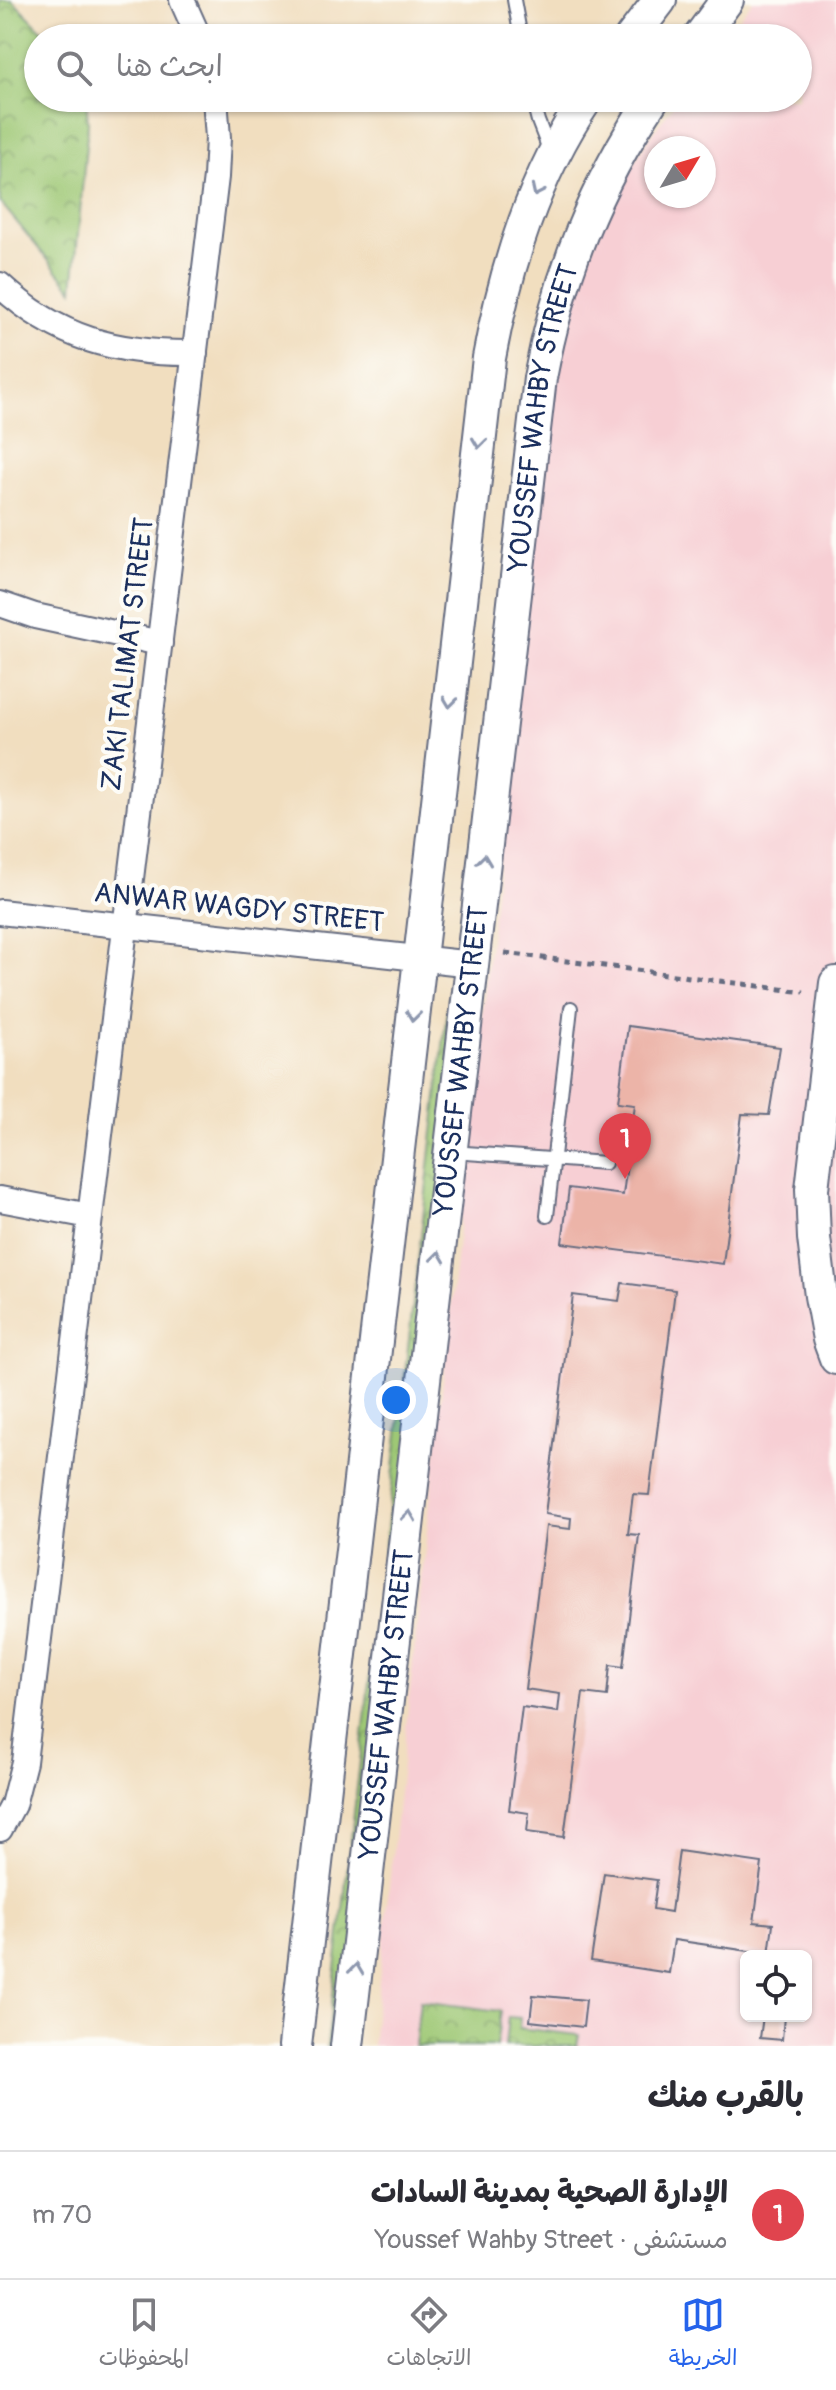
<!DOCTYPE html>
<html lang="ar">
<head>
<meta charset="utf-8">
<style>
  body { margin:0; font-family:Pangolin,"Playpen Sans Arabic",sans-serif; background:#f7f7f7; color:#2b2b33; direction:rtl }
  .controls { position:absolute; right:24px; bottom:24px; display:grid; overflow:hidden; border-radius:12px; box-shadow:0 2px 6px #0004 }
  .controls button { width:72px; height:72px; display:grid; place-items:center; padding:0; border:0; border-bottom:2px solid #e1e1e2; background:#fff; color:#2b2b33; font:40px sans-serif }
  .compass { position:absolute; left:644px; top:136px; width:72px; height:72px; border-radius:50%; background:#fff; box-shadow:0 2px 6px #0004; rotate:52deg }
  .you { position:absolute; left:396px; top:1400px; width:28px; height:28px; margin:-20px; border:6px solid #fff; border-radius:50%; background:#1a73e8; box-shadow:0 0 0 12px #1a73e833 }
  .badge { display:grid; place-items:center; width:52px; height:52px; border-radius:50%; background:#2563eb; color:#fff; font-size:26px; font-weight:700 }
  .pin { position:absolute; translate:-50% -66px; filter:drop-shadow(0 2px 4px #0008) }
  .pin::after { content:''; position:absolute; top:42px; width:28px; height:24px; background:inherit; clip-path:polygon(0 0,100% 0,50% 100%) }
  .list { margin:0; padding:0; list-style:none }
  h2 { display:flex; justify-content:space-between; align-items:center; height:104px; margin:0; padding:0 32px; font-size:34px }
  h2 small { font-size:26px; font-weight:400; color:#7c7c81 }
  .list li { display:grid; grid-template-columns:52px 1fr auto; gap:24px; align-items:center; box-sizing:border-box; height:128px; padding:0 32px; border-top:2px solid #e1e1e2 }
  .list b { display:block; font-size:30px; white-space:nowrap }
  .list p { margin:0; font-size:26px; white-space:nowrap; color:#7c7c81 }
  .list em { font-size:26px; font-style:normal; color:#7c7c81 }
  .icon { flex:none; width:44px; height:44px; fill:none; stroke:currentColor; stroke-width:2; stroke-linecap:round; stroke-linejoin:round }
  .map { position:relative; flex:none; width:836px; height:2046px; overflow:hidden; direction:ltr }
  .search { position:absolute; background:#fff; box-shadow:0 2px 6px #0004; left:24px; right:24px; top:24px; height:88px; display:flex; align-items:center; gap:20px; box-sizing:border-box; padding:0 28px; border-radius:44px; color:#7c7c81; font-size:30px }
  .sheet { height:232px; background:#fff }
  nav { display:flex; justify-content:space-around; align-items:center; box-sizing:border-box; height:112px; border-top:2px solid #e1e1e2; background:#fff; font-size:22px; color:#7c7c81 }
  nav a { display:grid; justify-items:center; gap:4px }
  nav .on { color:#2563eb }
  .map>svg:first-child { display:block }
</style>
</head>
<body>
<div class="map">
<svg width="836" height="2046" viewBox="0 0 836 2046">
  <defs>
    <pattern id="park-crowns" width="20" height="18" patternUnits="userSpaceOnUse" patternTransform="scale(2)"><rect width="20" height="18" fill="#9ec875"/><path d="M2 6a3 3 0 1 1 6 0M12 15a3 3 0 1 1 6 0" fill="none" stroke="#80a363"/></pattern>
  </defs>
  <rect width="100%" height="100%" fill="#fdfcf7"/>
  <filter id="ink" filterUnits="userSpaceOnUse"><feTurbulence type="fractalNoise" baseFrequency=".0125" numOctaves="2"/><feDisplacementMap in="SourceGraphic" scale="16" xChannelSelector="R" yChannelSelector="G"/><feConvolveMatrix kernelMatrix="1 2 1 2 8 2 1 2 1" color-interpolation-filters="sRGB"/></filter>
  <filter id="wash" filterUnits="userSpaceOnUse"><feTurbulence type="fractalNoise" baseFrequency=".006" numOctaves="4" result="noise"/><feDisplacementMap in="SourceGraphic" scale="32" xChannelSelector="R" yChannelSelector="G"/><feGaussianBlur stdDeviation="1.8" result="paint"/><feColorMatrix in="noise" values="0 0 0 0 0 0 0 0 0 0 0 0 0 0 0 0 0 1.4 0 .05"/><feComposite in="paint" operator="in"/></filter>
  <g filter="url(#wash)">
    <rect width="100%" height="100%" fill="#f1debf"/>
    <path fill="#f7cfd4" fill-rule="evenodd" d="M753,0H836V2046H372L551,371L573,296L610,206L645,144L678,98H798V38H724ZM656,148H704V196H656ZM746,1956H806V2016H746Z"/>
    <g fill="url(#park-crowns)" stroke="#5c7c6a" stroke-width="2">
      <path d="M0,0H12L50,38H38V98H86L88,123L73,290L0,202Z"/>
      <path d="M447,1011L468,1043L347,2046H327Z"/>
      <path d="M420,2001L501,2011L496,2046H415Z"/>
      <path d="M508,2017L520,2018L519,2028L579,2035L577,2046H505Z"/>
    </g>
    <g id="blocks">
      <g fill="#ecb4a8">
        <path d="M628,1026L780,1047L769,1115L742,1114L723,1264L562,1243L569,1188L623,1195L635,1104L618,1102Z"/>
        <path d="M622,1283L675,1290L649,1495L633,1494L628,1534L639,1535L623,1667L610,1665L607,1696L583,1693L564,1837L527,1832L529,1813L509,1810L522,1707L558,1712L560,1694L525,1689L546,1526L570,1529L571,1518L545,1514L573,1295L619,1301Z"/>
        <path d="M679,1851L762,1863L754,1922L773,1924L769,1954L674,1940L669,1973L591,1961L604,1873L657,1880L653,1909L671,1912Z"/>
        <path d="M533,1995L586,2000L583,2027L530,2021Z"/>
        <path d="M763,2016H784L782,2040L760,2038Z"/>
      </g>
    </g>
  </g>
  <g filter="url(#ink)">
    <use href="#blocks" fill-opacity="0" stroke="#666c80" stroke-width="2"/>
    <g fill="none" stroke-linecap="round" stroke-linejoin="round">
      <defs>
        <g id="service">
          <path d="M514,0L521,38"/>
          <path d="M532,98L538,121L550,152"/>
          <path d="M452,1152L605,1163"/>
          <path d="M547,1216L571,1008"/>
        </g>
        <g id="minor">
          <path d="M182,0L199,38"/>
          <path d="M0,285C58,339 117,354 195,353"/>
          <path d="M0,604L35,616L160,643"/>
          <path d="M0,912L472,964"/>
          <path d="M0,1199L90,1216"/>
          <path d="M0,1829L13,1805L24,1762L216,177L218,138L215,98"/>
        </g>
        <g id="tertiary">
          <path d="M631,38L660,0"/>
          <path d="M699,38L727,0"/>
          <path d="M836,983L812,1189L814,1238L821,1296L829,1339L836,1358"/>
          <path d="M295,2046L489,358C506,266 534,176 587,98"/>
          <path id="s1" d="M347,2046L540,378C560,273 594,187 653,98"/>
        </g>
      </defs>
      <use href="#service" stroke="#666c80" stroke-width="16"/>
      <use href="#minor" stroke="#666c80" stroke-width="28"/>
      <use href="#tertiary" stroke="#666c80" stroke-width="36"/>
      <path stroke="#666c80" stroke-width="5" stroke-dasharray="6 6" stroke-linecap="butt" d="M505,953L804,992"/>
      <use href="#service" stroke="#fff" stroke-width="12"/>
      <use href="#minor" stroke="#fff" stroke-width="24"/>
      <use href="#tertiary" stroke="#fff" stroke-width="32"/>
    </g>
    <defs><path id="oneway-chevron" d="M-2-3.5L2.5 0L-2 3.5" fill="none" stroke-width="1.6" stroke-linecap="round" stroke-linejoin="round" transform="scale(2)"/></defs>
    <g stroke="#8d97ae">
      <use href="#oneway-chevron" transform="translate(537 191) rotate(115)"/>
      <use href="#oneway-chevron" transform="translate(479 443) rotate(97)"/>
      <use href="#oneway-chevron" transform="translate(450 702) rotate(97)"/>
      <use href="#oneway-chevron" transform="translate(484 860) rotate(-83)"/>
      <use href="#oneway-chevron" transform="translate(413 1016) rotate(97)"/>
      <use href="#oneway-chevron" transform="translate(438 1257) rotate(-83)"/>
      <use href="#oneway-chevron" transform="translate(409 1516) rotate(-83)"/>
      <use href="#oneway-chevron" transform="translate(356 1969) rotate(-83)"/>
    </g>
  </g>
  <g text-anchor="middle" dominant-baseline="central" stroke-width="8" stroke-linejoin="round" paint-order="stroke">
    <g font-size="28" fill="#1b2f5e" stroke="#fdfcf7">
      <text stroke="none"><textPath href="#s1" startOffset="1640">YOUSSEF WAHBY STREET</textPath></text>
      <text transform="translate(128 654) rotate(-83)">ZAKI TALIMAT STREET</text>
      <text transform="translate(239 908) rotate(6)">ANWAR WAGDY STREET</text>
      <text stroke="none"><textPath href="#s1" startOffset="992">YOUSSEF WAHBY STREET</textPath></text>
      <text stroke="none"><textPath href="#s1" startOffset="344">YOUSSEF WAHBY STREET</textPath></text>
    </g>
  </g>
</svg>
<div class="controls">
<button><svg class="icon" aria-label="locate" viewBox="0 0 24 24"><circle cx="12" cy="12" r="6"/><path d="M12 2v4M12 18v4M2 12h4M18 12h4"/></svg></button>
</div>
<svg class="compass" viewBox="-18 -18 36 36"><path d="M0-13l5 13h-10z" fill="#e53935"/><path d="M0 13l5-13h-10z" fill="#7c7c81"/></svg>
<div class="you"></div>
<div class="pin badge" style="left:625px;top:1179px;background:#e0444e">1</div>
<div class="search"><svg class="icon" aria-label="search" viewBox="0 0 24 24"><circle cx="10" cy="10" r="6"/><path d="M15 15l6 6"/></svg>ابحث هنا</div>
</div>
<section class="sheet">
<h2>بالقرب منك<small></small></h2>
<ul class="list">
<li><span class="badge" style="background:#e0444e">1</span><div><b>الإدارة الصحية بمدينة السادات</b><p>مستشفى · Youssef Wahby Street</p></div><em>70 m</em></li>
</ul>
</section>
<nav>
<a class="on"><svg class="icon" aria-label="map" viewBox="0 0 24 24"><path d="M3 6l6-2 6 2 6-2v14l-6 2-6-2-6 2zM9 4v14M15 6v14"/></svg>الخريطة</a>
<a><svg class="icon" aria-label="directions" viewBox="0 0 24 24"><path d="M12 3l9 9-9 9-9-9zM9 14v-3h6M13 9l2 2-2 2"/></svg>الاتجاهات</a>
<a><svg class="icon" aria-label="saved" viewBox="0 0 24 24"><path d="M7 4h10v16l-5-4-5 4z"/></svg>المحفوظات</a>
</nav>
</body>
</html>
